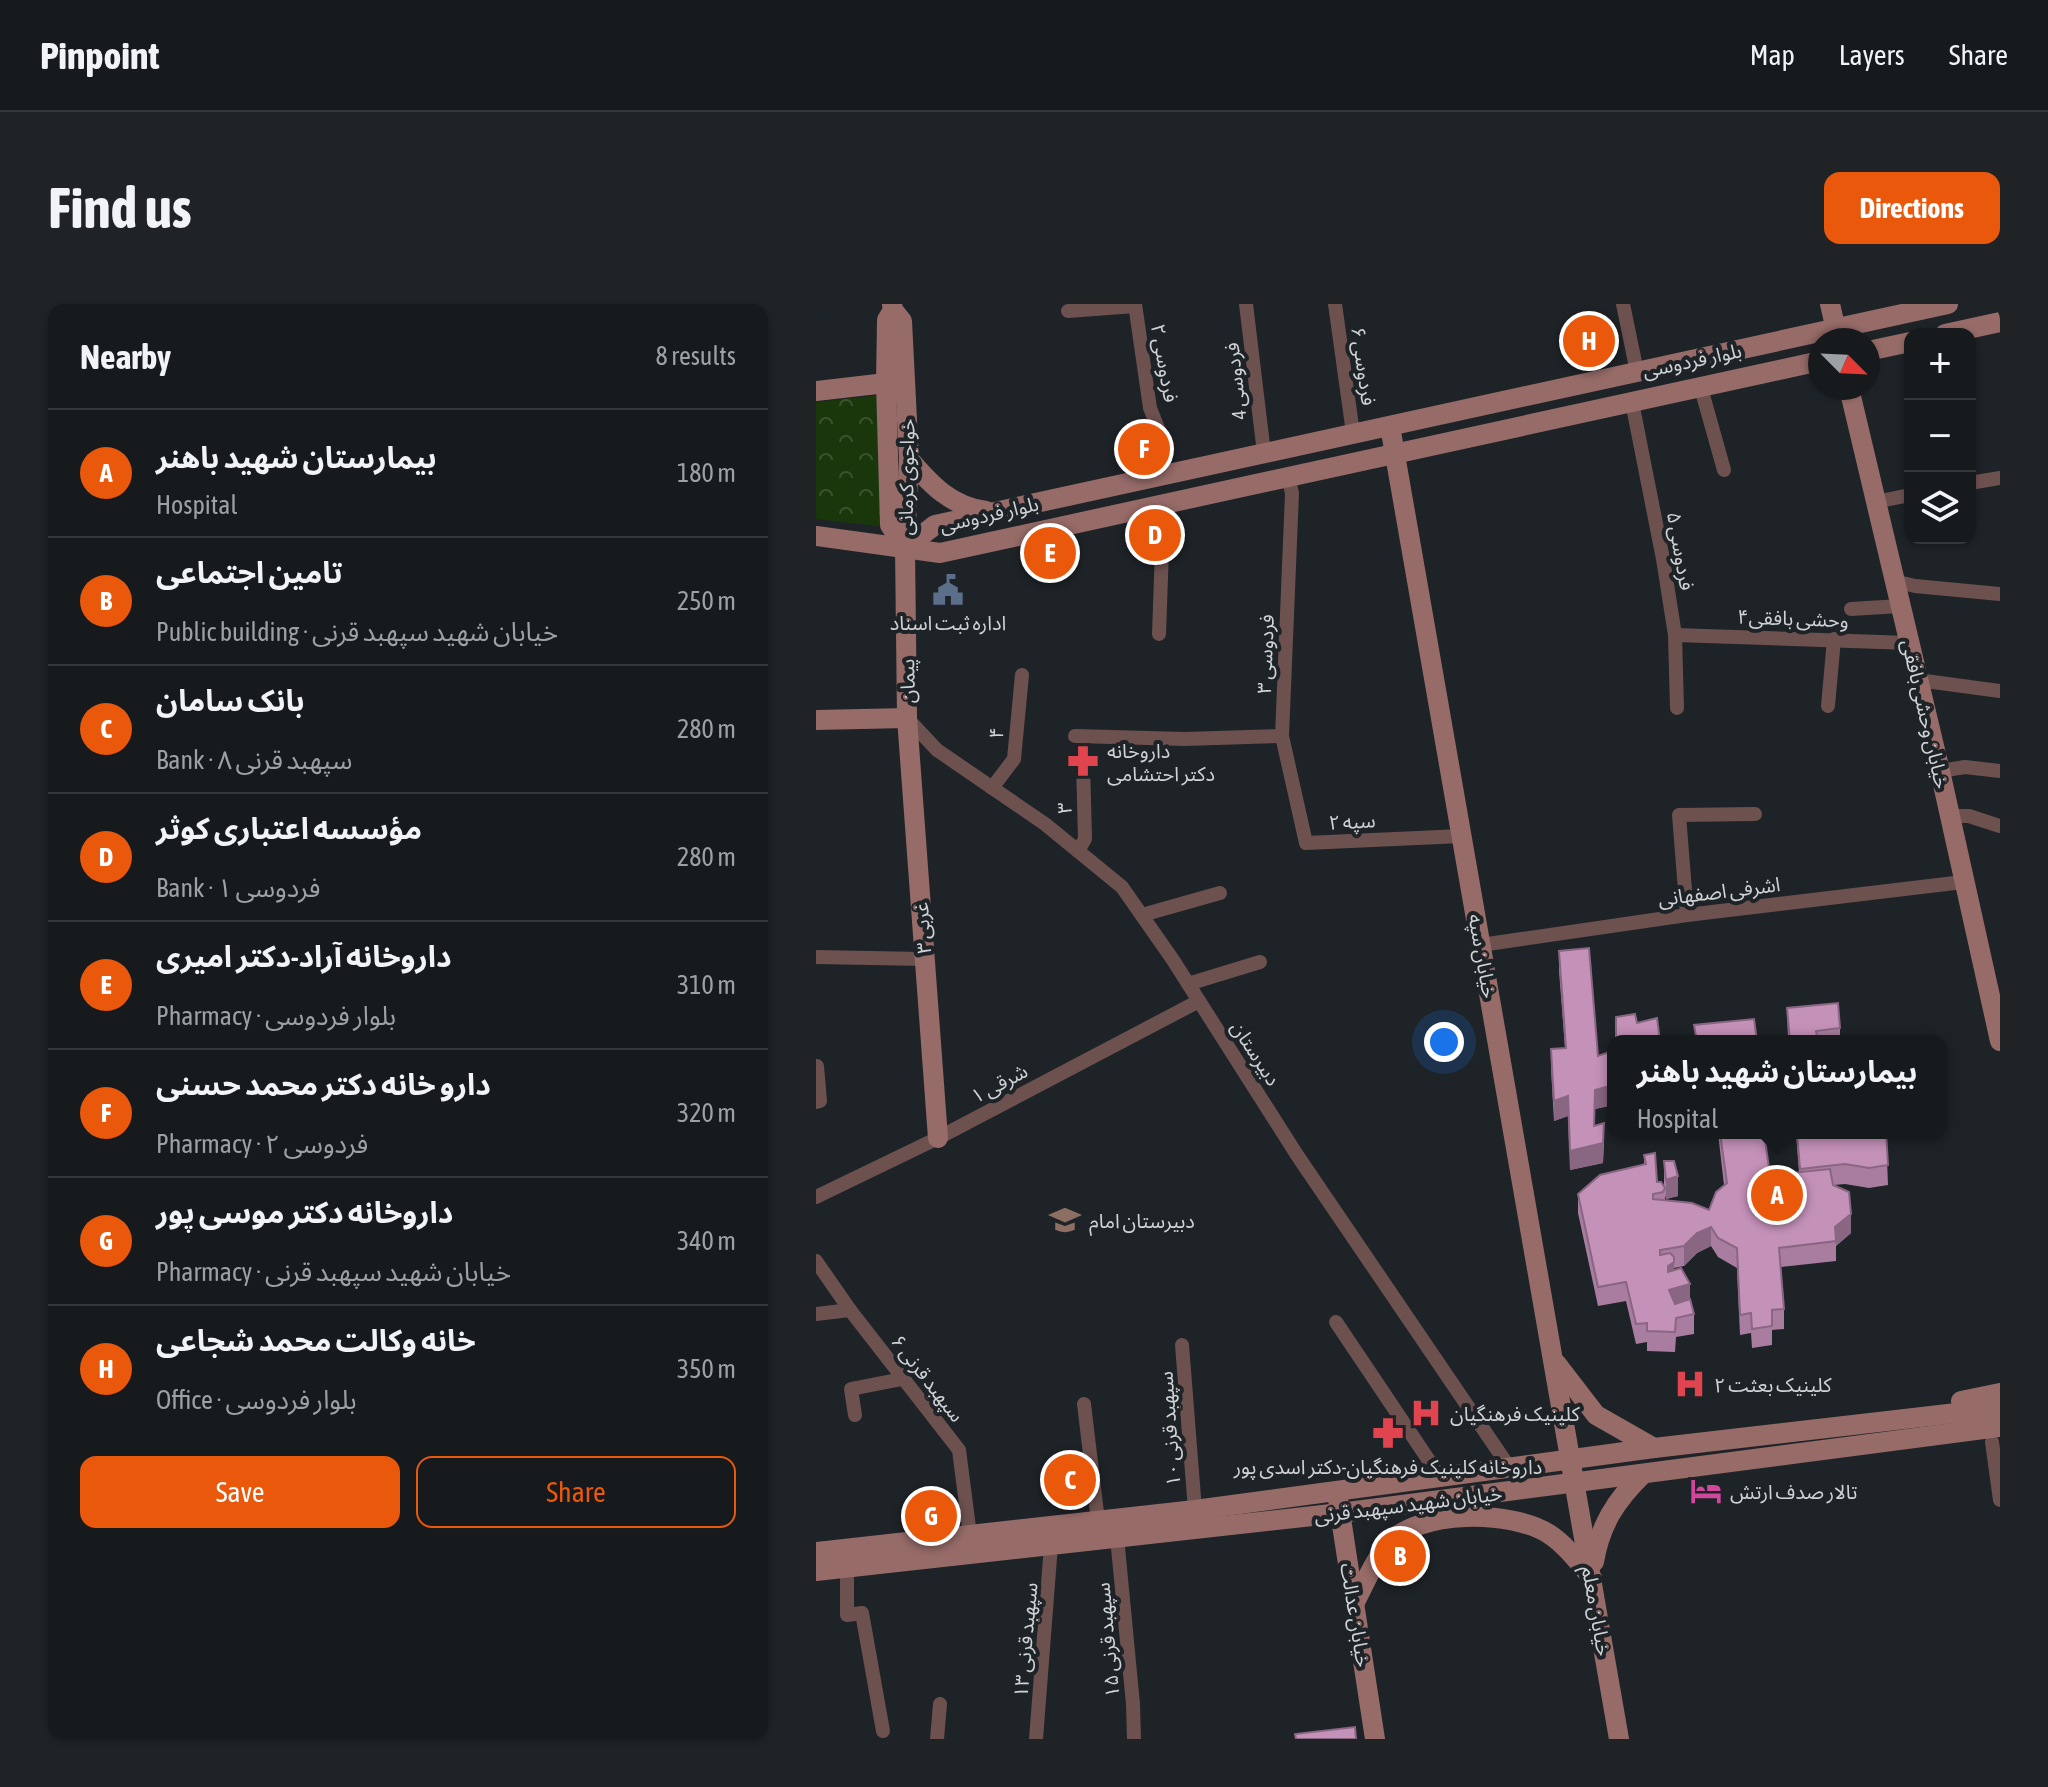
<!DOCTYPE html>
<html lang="en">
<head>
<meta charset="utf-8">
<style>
  body { margin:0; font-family:"Asap Condensed","Noto Sans Arabic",sans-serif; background:#1f2326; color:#f1f3f6 }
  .controls { position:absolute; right:24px; top:24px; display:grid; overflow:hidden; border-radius:16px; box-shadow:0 2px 6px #0004 }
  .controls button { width:72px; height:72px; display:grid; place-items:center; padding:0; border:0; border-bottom:2px solid #35383b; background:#161a1d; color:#f1f3f6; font:40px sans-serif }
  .compass { position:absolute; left:992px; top:24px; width:72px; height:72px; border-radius:50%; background:#161a1d; box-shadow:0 2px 6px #0004; rotate:114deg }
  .you { position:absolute; left:628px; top:738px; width:28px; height:28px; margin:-20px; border:6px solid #fff; border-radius:50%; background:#1a73e8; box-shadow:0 0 0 12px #1a73e833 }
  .badge { display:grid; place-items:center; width:52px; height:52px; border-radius:50%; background:#ea580c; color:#fff; font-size:26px; font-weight:700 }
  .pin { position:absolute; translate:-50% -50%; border:4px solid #fff; box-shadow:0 2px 8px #0006 }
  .popup { position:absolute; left:791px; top:731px; width:340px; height:104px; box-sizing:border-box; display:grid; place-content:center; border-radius:16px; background:#161a1d; filter:drop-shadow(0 2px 6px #0005); font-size:26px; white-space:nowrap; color:#9ea1a4 }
  .popup b { font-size:30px; color:#f1f3f6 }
  .popup::after { content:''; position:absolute; left:50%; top:100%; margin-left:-16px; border:16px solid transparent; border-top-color:#161a1d }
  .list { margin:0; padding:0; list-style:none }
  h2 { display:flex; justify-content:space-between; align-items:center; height:104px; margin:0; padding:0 32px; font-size:34px }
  h2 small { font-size:26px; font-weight:400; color:#9ea1a4 }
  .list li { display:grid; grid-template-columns:52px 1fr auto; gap:24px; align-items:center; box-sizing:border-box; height:128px; padding:0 32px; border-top:2px solid #35383b }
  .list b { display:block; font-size:30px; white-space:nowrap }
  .list p { margin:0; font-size:26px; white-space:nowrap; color:#9ea1a4 }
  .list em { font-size:26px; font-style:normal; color:#9ea1a4 }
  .actions { display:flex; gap:16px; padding:24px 32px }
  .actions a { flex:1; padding:18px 0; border:2px solid #ea580c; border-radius:16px; text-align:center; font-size:28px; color:#ea580c }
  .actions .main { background:#ea580c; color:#fff }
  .icon { flex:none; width:44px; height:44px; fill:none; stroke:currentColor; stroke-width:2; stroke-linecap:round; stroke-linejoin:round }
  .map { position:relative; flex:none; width:1184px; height:1435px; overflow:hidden; border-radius:16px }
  header { display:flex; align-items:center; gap:48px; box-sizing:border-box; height:112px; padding:0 40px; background:#161a1d; border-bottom:2px solid #35383b }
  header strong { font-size:38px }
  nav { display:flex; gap:44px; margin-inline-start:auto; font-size:28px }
  .intro { display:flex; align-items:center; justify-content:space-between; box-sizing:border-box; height:192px; padding:0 48px }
  h1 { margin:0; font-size:56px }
  .button { padding:20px 36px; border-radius:16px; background:#ea580c; color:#fff; font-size:28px; font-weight:700 }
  main { display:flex; gap:48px; padding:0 48px }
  aside { flex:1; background:#161a1d; border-radius:16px; box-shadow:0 2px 6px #0004 }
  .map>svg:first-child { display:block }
</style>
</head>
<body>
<header>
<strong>Pinpoint</strong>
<nav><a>Map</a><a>Layers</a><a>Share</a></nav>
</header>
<div class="intro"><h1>Find us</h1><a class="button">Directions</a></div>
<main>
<aside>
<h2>Nearby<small>8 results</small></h2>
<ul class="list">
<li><span class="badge">A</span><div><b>بیمارستان شهید باهنر</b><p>Hospital</p></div><em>180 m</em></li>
<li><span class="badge">B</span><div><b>تامین اجتماعی</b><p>Public building · خیابان شهید سپهبد قرنی</p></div><em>250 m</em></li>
<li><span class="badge">C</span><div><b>بانک سامان</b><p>Bank · سپهبد قرنی ۸</p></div><em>280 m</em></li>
<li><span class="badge">D</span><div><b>مؤسسه اعتباری کوثر</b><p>Bank · فردوسی ۱</p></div><em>280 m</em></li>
<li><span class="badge">E</span><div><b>داروخانه آراد-دکتر امیری</b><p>Pharmacy · بلوار فردوسی</p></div><em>310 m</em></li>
<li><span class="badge">F</span><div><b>دارو خانه دکتر محمد حسنی</b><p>Pharmacy · فردوسی ۲</p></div><em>320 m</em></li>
<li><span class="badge">G</span><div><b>داروخانه دکتر موسی پور</b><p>Pharmacy · خیابان شهید سپهبد قرنی</p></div><em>340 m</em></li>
<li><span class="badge">H</span><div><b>خانه وکالت محمد شجاعی</b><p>Office · بلوار فردوسی</p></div><em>350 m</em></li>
</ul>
<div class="actions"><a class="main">Save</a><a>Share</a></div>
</aside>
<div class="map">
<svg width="1184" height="1435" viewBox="0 0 1184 1435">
  <defs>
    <pattern id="park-crowns" width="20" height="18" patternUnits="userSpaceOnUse" patternTransform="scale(2)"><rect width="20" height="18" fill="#1a370b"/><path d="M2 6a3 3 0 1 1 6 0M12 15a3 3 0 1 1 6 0" fill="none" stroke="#3a532e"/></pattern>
  </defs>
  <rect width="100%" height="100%" fill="#1e2327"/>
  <path fill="url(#park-crowns)" d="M65,91L70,223L0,215V98Z"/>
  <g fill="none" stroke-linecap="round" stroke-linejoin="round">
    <g stroke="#6c514f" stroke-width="14">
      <path d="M319,0L334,104L347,137L348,171"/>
      <path d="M430,0L448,149"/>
      <path d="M519,0L537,129"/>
      <path d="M807,0L821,68"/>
      <path d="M252,7L319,2"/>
      <path d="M885,84L908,166"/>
      <path d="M816,98L847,255L859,331L861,404"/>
      <path d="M1154,179L1184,174"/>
      <path d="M1059,198L1094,191"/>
      <path d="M343,201L347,217L343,330"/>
      <path d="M1078,277L1099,282L1184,290"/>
      <path d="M1035,305L1084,302"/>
      <path d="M859,331L1093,339"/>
      <path d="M1102,376L1184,387"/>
      <path d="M1012,402L1018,335"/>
      <path d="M91,414L121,446L229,520L306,583L357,656L481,851L693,1163"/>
      <path d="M259,432L369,435L466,432L476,189L472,173"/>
      <path d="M466,432L490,539L646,532"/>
      <path d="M1124,467L1149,463L1184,467"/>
      <path d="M176,484L198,455L206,371"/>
      <path d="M1133,512H1153L1184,522"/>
      <path d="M262,547L269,535L267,457"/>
      <path d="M326,611L404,589"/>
      <path d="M871,611L863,511L939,510"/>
      <path d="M665,641L871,611L1147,578"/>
      <path d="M0,653L108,655"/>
      <path d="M372,680L444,658"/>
      <path d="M0,798L4,797L1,762"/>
      <path d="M0,893L122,834L383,697"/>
      <path d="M0,957L34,1006L143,1146L154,1231"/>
      <path d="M0,1010L34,1006"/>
      <path d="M520,1018L624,1173"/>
      <path d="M366,1041L379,1206"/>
      <path d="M268,1100L282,1217"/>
      <path d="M39,1111L35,1085L86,1075"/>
      <path d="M1176,1138L1184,1196"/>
      <path d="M301,1233L317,1400L318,1435"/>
      <path d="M31,1264V1311L46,1309L67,1427"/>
      <path d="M121,1435L124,1400"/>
      <path d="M220,1435L235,1241"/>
    </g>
    <g stroke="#966b68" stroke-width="20">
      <path d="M76,0L77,6L71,16L70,79L74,221L89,244"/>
      <path d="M1014,0L1022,35"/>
      <path d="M77,6L86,17L93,155L89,244L91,414L122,834"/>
      <path d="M1129,30L1184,18"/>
      <path d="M1052,47L1094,38"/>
      <path d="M1033,84L1124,467L1184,737"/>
      <path d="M0,87L70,79"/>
      <path d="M574,122L803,1435"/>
      <path d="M93,155C115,181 135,202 170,207"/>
      <path d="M0,232L124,249L1004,57"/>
      <path d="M89,244L119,221L1132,0"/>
      <path d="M0,416L91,414"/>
      <path d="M740,1059L780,1111L838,1144"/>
      <path d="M1145,1097L1184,1089"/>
      <path d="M522,1195L559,1435"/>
      <path d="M0,1248L379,1206L838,1144L1184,1104"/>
      <path d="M778,1258C784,1221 800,1196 827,1170"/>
      <path d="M0,1267L524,1209L1184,1123"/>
      <path d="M538,1300C548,1281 558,1257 571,1241C602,1205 695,1206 733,1230C750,1241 763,1259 776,1274"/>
    </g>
  </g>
  <g fill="#a97d9f">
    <path d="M743,647L782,752L797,747V801L779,805V821L788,839L787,859L754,866L752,812L738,817L735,765V745L749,744L743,667Z"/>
    <path d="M971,704L1024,724V737H972Z"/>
    <path d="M902,829H948L954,871L983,868L980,829H1070L1072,881L1053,884L1029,880L1018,881L1035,929L1020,942V957L965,963L968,1005V1025L956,1026V1041L936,1044L935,1029L924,1031L921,964L902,953L895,942L881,949L868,962L858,964V966L874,996L878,1010V1030L860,1033L859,1048L831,1047V1038L820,1040L810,997L782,1002L762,909V890L828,861V851L841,878L848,883V857L862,892L850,895L849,891V896L893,906L908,881Z"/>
  </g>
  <g fill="#896682">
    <path d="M797,781V801L779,805L778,841L779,786Z"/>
    <path d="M752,792V812L738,817V797Z"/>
    <path d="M788,819L787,859L754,866V847Z"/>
    <path d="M862,872V892L850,895V876Z"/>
    <path d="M1035,910V929L1020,942L1019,923Z"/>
    <path d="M895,923V942L881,949L868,962V942L881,929Z"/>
    <path d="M858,953V977L852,982V962Z"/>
    <path d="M874,980V1000L853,1005V986Z"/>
  </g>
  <g fill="#c491b9" stroke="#896682" stroke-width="2">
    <path d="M773,644L782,752L797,747V781L779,786L778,822L788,819L787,839L754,847L752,792L738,797L735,745L750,744L743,647Z"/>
    <path d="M1022,699L1024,724L1000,727L1002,737H974L971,704Z"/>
    <path d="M819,710L821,719L841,714L844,737H800V713Z"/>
    <path d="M938,715L941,737H881L878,721Z"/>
    <path d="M904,829H948L954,871L1014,865L1017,881L1033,888L1035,910L1019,923L1020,937L963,944L968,1005L956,1006V1022L936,1025L935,1009L924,1011L921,944L902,934L895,923L881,929L868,942L844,946V951L854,949L858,953V958L852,962V968L865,964L874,980L853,986L859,1000L874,995L878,1010L860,1014L859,1028L831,1027V1019L820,1020L810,978L782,983L762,890L784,871L830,860L828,851L839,849L841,878H845L849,884L847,888L837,890V895L876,899L893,906L900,888L911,879Z"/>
    <path d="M981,829H1070L1072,861L1053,864L1029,860L984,865Z"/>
    <path d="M848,857H858L862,872L850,876Z"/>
    <path d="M539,1423L540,1435H480L479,1430Z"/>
  </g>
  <defs>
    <symbol id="civic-bare" viewBox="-9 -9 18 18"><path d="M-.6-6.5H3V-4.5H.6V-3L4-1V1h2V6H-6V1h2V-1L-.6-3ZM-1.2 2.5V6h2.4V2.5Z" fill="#5c6f8a" stroke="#1e2327" stroke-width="2.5" paint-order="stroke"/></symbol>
    <symbol id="pharmacy-bare" viewBox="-9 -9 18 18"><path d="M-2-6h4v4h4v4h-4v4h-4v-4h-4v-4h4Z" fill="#e0444e" stroke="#1e2327" stroke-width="2.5" paint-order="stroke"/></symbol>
    <symbol id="school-bare" viewBox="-9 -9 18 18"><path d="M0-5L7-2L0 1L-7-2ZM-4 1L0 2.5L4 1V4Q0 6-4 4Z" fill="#8d6e63" stroke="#1e2327" stroke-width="2.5" paint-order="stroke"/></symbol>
    <symbol id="hospital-bare" viewBox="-9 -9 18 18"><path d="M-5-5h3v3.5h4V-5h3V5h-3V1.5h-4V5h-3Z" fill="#e0444e" stroke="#1e2327" stroke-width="2.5" paint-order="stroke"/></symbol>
    <symbol id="hotel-bare" viewBox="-9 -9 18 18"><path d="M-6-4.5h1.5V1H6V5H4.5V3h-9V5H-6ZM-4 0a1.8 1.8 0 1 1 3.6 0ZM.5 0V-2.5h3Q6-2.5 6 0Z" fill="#d1479c" stroke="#1e2327" stroke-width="2.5" paint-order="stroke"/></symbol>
  </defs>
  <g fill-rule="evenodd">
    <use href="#civic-bare" x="110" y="264" width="44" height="44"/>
    <use href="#pharmacy-bare" x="245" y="435" width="44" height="44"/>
    <use href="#school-bare" x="227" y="894" width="44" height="44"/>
    <use href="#hospital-bare" x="852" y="1058" width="44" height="44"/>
    <use href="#hospital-bare" x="588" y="1087" width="44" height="44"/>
    <use href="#pharmacy-bare" x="550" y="1107" width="44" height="44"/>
    <use href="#hotel-bare" x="868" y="1165" width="44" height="44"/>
  </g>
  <g text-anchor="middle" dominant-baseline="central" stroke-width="8" stroke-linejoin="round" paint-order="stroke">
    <g font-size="20" fill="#cfd3d6" stroke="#1e2327">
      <text transform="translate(876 56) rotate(-12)">بلوار فردوسی</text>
      <text transform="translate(349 59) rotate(80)">فردوسی ۲</text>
      <text transform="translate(548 62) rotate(82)">فردوسی ۶</text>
      <text transform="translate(419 77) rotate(-96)">فردوسی 4</text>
      <text transform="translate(90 173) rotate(-89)">خواجوی کرمانی</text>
      <text transform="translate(173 210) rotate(-13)">بلوار فردوسی</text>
      <text transform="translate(865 247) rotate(80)">فردوسی ۵</text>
      <text transform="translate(977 314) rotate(2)">وحشی بافقی۴</text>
      <text transform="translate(449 350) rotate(-88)">فردوسی ۳</text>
      <text transform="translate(91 377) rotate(-91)">پیمان</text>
      <text transform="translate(1110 410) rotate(77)">خیابان وحشی بافقی</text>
      <text transform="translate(180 429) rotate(-84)">۴</text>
      <text transform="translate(248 504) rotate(-92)">۳</text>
      <text transform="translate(536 517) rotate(-3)">سپه ۲</text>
      <text transform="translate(903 587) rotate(-7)">اشرفی اصفهانی</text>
      <text transform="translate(106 624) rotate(-94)">۳ غربی</text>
      <text transform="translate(667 652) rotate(80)">خیابان سپه</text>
      <text transform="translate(440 749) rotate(57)">دبیرستان</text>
      <text transform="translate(183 779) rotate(-28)">شرقی ۱</text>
      <text transform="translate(112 1074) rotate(52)">سپهبد قرنی ۶</text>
      <text transform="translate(353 1125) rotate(-94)">سپهبد قرنی ۱۰</text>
      <text transform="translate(592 1200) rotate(-7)">خیابان شهید سپهبد قرنی</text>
      <text transform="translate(781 1307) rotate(80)">خیابان معلم</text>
      <text transform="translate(540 1311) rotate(81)">خیابان عدالت</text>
      <text transform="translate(209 1336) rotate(-85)">سپهبد قرنی ۱۳</text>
      <text transform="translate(291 1336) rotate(-95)">سپهبد قرنی ۱۵</text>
    </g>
    <g font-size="20" fill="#cfd3d6" stroke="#1e2327" text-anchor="start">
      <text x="132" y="318" text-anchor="middle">اداره ثبت اسناد</text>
      <text x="291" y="446">داروخانه<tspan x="291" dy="23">دکتر احتشامی</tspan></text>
      <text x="273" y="916">دبیرستان امام</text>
      <text x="898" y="1080">کلینیک بعثت ۲</text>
      <text x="634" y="1109">کلینیک فرهنگیان</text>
      <text x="572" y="1162" text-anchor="middle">داروخانه کلینیک فرهنگیان-دکتر اسدی پور</text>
      <text x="914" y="1187">تالار صدف ارتش</text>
    </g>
  </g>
</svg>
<div class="controls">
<button>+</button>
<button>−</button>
<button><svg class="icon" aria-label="layers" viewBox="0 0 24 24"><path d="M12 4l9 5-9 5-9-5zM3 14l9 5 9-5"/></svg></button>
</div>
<svg class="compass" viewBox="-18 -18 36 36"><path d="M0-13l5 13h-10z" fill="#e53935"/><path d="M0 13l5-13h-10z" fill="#9ea1a4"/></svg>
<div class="you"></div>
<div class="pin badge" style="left:961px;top:891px">A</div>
<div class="popup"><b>بیمارستان شهید باهنر</b>Hospital</div>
<div class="pin badge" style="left:584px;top:1252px">B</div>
<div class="pin badge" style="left:254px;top:1176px">C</div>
<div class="pin badge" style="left:339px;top:231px">D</div>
<div class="pin badge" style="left:234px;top:249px">E</div>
<div class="pin badge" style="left:328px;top:145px">F</div>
<div class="pin badge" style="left:115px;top:1212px">G</div>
<div class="pin badge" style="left:773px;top:37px">H</div>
</div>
</main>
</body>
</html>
